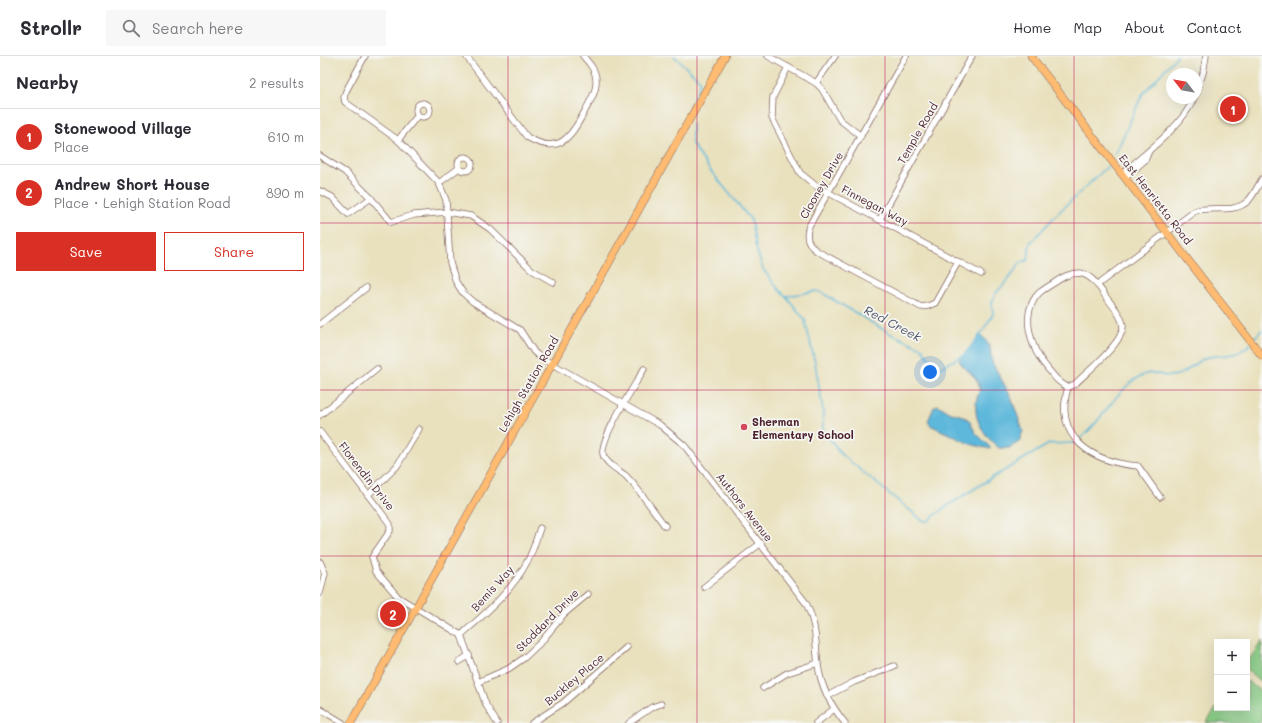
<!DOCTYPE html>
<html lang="en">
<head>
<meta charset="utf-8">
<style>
  body { margin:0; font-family:Mali,sans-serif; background:#f7f7f7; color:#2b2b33 }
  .controls { position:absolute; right:12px; bottom:12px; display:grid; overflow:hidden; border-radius:0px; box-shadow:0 4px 16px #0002 }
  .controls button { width:36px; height:36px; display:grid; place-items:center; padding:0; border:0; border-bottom:1px solid #e1e1e2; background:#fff; color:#2b2b33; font:20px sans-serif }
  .compass { position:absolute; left:846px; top:12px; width:36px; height:36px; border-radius:50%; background:#fff; box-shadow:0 4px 16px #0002; rotate:301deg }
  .you { position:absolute; left:610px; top:316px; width:14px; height:14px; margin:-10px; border:3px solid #fff; border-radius:50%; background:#1a73e8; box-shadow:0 0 0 6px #1a73e833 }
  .badge { display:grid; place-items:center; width:26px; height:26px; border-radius:50%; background:#d93025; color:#fff; font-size:13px; font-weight:700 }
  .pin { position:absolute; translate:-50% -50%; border:2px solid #fff; box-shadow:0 1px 4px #0006 }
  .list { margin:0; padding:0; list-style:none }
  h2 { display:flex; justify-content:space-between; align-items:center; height:52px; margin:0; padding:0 16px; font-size:17px }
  h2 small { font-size:13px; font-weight:400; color:#7c7c81 }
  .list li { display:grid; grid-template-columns:26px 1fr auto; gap:12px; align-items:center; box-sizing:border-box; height:56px; padding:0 16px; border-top:1px solid #e1e1e2 }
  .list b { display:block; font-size:15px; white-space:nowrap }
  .list p { margin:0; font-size:13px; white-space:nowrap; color:#7c7c81 }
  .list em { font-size:13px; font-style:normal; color:#7c7c81 }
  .actions { display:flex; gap:8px; padding:12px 16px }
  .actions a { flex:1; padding:9px 0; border:1px solid #d93025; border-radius:0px; text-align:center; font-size:14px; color:#d93025 }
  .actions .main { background:#d93025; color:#fff }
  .icon { flex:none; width:22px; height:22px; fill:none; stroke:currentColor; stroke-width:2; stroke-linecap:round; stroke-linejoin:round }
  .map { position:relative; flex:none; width:942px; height:667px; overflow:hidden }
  header { display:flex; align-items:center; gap:24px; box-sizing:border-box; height:56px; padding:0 20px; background:#fff; border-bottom:1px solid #e1e1e2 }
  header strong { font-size:19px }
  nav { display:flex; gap:22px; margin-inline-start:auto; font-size:14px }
  .search { width:280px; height:36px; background:#f7f7f7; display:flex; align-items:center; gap:10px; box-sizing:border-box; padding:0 14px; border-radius:0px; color:#7c7c81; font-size:15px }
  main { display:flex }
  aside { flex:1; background:#fff }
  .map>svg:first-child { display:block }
</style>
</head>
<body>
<header>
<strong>Strollr</strong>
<div class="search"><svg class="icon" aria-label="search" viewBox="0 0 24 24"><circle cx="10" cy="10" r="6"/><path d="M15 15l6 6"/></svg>Search here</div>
<nav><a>Home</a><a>Map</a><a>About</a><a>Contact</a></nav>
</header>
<main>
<aside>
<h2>Nearby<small>2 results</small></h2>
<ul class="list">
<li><span class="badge">1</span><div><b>Stonewood Village</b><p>Place</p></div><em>610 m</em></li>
<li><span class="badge">2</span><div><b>Andrew Short House</b><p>Place · Lehigh Station Road</p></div><em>890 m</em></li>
</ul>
<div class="actions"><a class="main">Save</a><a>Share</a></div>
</aside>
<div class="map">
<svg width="942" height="667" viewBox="0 0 942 667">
  <rect width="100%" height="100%" fill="#f6f6f2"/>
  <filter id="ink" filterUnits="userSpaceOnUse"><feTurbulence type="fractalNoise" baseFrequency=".025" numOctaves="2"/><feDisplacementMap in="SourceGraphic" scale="8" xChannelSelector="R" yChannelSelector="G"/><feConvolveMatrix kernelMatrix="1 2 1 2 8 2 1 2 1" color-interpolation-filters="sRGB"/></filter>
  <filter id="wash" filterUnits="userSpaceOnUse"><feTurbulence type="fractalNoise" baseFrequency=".012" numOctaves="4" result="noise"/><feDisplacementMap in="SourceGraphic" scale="16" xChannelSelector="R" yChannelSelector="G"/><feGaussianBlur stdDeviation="0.9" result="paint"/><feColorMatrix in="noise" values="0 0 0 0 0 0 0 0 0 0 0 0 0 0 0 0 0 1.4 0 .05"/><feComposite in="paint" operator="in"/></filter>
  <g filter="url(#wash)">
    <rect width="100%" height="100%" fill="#e9e1be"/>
    <g fill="#87ca84" stroke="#687458">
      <path d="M942,585V627L927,614V607Z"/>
      <path d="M927,625L942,636V665L940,667H886L897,651L927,652Z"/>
    </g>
    <g fill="#5db8db" stroke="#546c83">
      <path d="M660,279L664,282L670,291L672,306L691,341L703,375L699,386L689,392H679C666,381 654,366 656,348C656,342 661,335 659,330C656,317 644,315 639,304Z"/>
      <path d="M618,349L631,357L641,359L649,364L655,376L670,391V393L650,388L610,369L608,365L614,351Z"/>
    </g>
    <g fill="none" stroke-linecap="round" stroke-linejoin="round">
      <g stroke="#5db8db" stroke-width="1.5">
        <path d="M354,0L380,24C380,36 368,46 369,58"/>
        <path d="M372,68V88L390,114L431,164L436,192L443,213L458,233L466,240L497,235L504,238L569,277L602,292L614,309L620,312L645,298L663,275L673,258L672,247L675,238L690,222L700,207L708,204L710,187L737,158L788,110"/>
        <path d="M795,99L822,39L857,0"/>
        <path d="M466,240L485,264L495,307L503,354V374L522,399L603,465H608L624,452L670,423L729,388L753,387L756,386"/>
        <path d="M932,284L942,274"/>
        <path d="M759,383C782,368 800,323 830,317C836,316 844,321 851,320C868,319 873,306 885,302C903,297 915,303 930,288"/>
      </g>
    </g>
  </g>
  <g filter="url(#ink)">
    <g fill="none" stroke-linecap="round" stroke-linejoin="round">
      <defs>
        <g id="minor">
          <path d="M45,0L26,35L24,41L25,46L78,84L119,127L126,144L130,207L136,226L143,237L153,246L200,274L214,296L220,301L340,369L364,389L486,547C497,569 495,585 498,609C501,631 511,650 525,667"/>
          <path d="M146,0L207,81C239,100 250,82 265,55C270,45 277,35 276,24C276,14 269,7 263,0"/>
          <path d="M448,0L496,27L502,33L520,64L541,80"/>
          <path d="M586,0L489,170C485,180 488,189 497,195L601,251L608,250L615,247L638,206"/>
          <path d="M468,11L453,41L452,62L480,117L496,130L661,218"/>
          <path d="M496,27L515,0"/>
          <path d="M876,38L883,17L886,0"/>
          <circle cx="103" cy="54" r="7"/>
          <path d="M78,84L98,59"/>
          <path d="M0,100L25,116L51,142L28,158L12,141L0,135"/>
          <circle cx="145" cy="108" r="7"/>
          <path d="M802,118C825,97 862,71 874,42"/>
          <path d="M805,122L825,104L829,95"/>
          <path d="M119,127L139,112"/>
          <path d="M51,142L71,166L94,159L127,156L151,160L170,173L212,214L233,226"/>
          <path d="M560,163L652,0"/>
          <path d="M760,217C773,220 779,231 786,241C792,249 802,259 803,270C803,287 767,316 755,328L748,331C739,328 734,320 728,313C711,294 699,258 719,237C724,233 729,230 734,227C743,221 749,217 760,217Z"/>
          <path d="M777,229L875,155C893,149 914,159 929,144C934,138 938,130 942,123"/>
          <path d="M0,268L46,232"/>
          <path d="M324,313C315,329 280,382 283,398C285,407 298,414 305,419C320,434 332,453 345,470"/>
          <path d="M748,331C733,382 772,406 818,410L840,441"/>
          <path d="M0,359L57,313"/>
          <path d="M0,376L70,468V475L52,501L56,515L78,541L141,579L166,649L177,667"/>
          <path d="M48,439L77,410L99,373"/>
          <path d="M0,506L5,517L0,537"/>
          <path d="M384,531L441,487"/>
          <path d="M141,579C165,558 192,535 207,506C213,496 216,483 220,472"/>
          <path d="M139,606L149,599"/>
          <path d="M158,626L188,613L204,602L221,586L244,558L268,538"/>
          <path d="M443,632L467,617L498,607"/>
          <path d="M507,640L534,626L574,610"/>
          <path d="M0,653L23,667"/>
          <path d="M212,667L243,647L307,591"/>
          <path d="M309,667L332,651L341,648"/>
          <path d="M496,667L514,653"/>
        </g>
        <g id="major">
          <path d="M711,0L942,300"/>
          <path d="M31,667L405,0"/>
        </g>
      </defs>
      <use href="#minor" stroke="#82635e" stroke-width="7"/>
      <use href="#major" stroke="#82635e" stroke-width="8"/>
      <use href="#minor" stroke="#fff" stroke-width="5.5"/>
      <use href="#major" stroke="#febb71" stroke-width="7"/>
    </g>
  </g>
  <path fill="none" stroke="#c2185b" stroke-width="1" stroke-opacity="0.55" d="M188,0V667M377,0V667M565,0V667M754,0V667M0,167H942M0,334H942M0,500H942"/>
  <circle fill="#d1495b" stroke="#f6f6f2" stroke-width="1.5" cx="424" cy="371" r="4"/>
  <g text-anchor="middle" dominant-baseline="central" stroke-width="3.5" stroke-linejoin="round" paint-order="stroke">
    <g font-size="11" fill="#4a1f2b" stroke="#f6f6f2">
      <text transform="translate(597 77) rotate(-60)">Temple Road</text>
      <text transform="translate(501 129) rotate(-60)">Clooney Drive</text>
      <text transform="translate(836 143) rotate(52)">East Henrietta Road</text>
      <text transform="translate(555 149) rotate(28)">Finnegan Way</text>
      <text transform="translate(208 328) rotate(-60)">Lehigh Station Road</text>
      <text transform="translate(47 420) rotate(52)">Florendin Drive</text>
      <text transform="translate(425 451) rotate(52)">Authors Avenue</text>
      <text transform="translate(172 532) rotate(-48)">Bemis Way</text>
      <text transform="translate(227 564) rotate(-45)">Stoddard Drive</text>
      <text transform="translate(254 623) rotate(-40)">Buckley Place</text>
    </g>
    <g font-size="11" font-weight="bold" fill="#4a1f2b" stroke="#f6f6f2" text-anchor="start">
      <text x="432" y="365">Sherman<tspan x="432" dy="13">Elementary School</tspan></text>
    </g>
    <g font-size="12" font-style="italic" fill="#515569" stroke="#f6f6f2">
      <text transform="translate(573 267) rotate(28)">Red Creek</text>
    </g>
  </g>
</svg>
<div class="controls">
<button>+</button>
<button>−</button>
</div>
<svg class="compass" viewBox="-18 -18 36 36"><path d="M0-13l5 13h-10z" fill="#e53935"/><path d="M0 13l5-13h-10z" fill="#7c7c81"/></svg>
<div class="you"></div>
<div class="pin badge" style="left:913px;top:53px">1</div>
<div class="pin badge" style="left:73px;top:558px">2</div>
</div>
</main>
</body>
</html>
